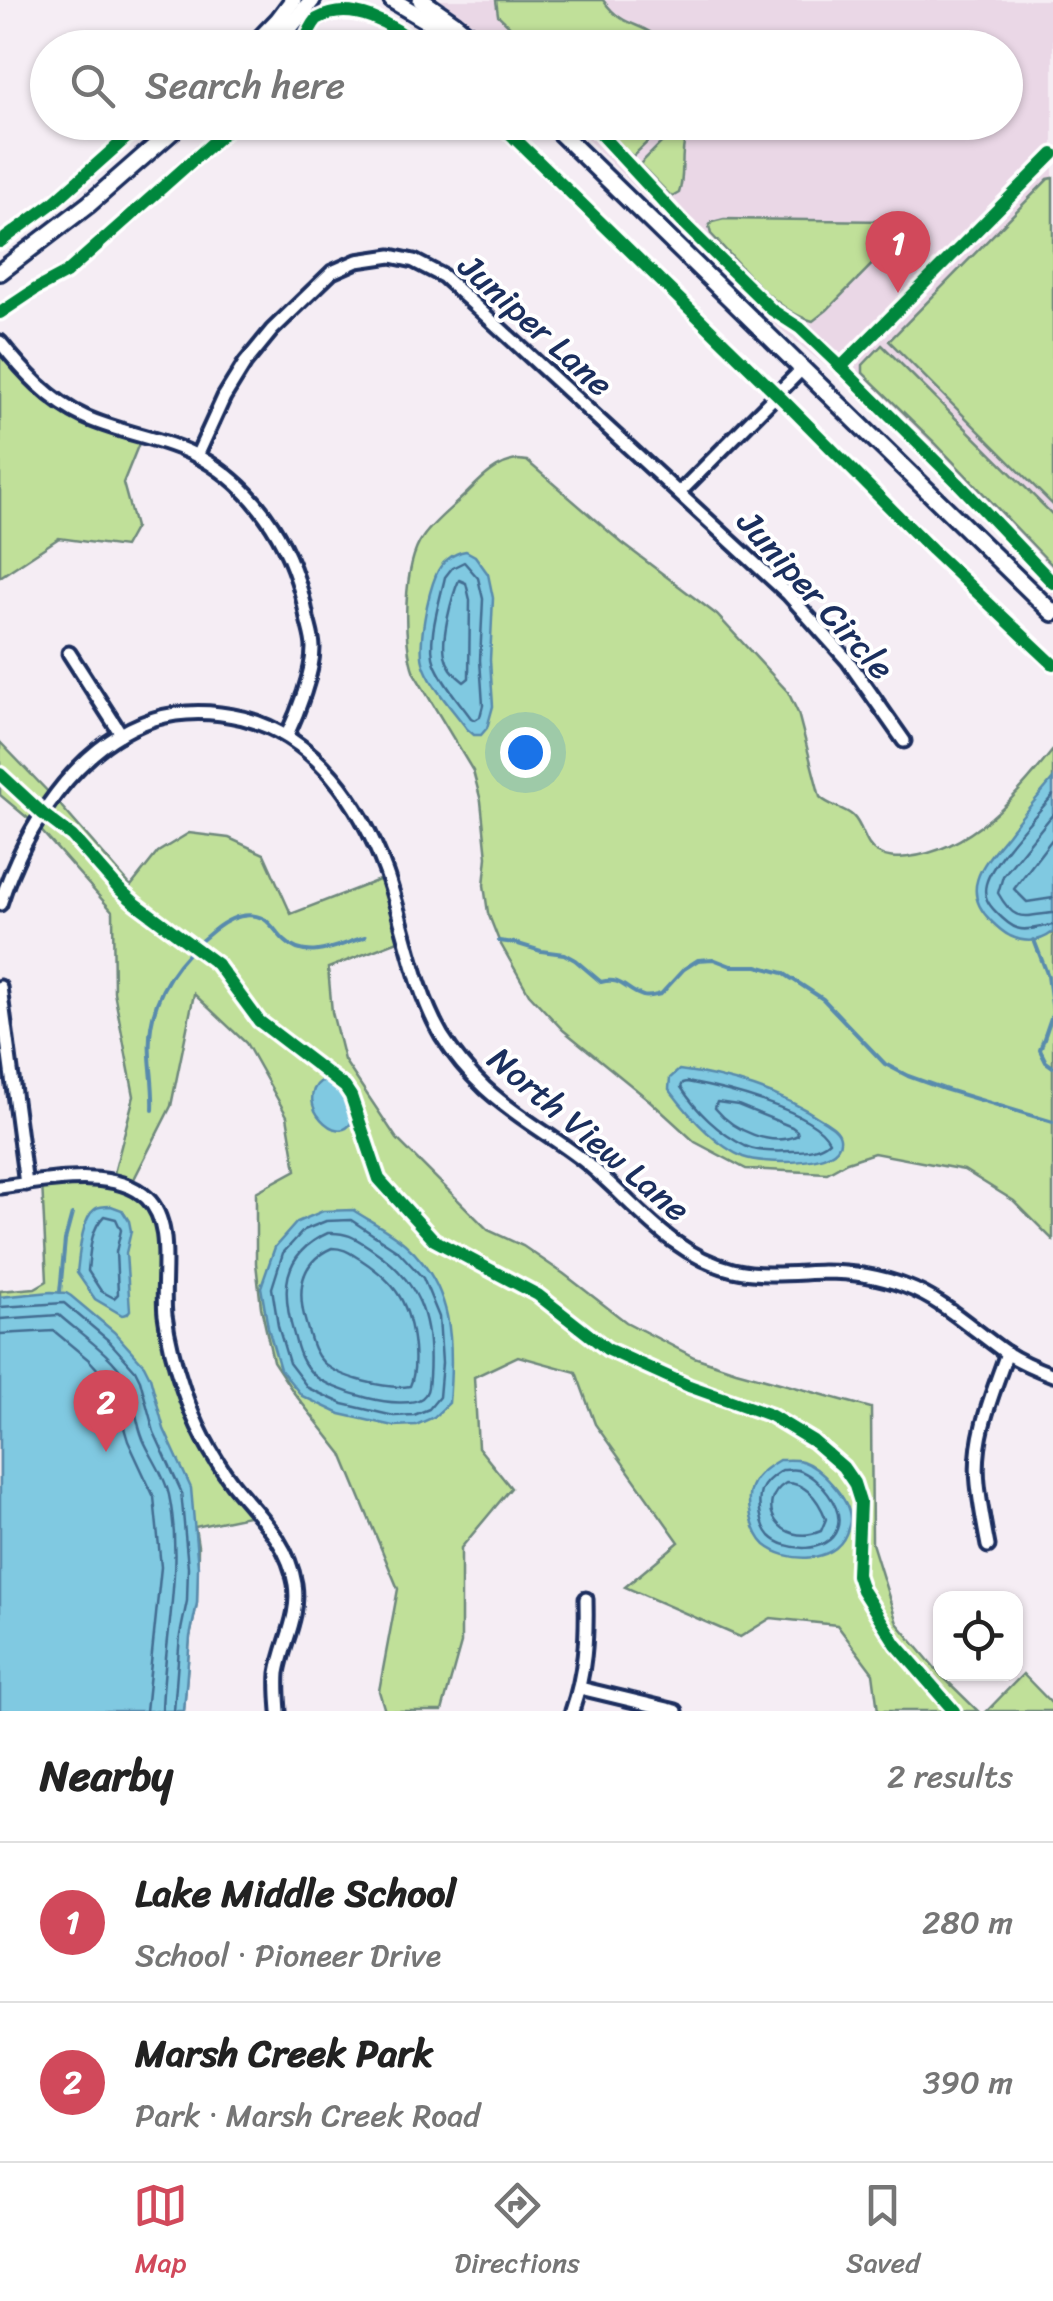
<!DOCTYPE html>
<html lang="en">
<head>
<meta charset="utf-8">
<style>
  body { margin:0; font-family:Sriracha,sans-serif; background:#f6f6f6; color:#222 }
  .controls { position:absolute; right:30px; bottom:30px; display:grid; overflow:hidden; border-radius:20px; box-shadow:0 2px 8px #0004 }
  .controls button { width:90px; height:90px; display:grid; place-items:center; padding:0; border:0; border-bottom:2px solid #e0e0e0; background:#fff; color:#222; font:50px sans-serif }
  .you { position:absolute; left:525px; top:752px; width:35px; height:35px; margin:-25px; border:8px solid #fff; border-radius:50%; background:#1a73e8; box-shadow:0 0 0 15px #1a73e833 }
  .badge { display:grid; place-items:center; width:65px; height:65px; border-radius:50%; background:#d1495b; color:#fff; font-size:32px; font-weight:700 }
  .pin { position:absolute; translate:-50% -82px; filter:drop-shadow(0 2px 5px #0008) }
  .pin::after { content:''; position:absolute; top:52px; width:35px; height:30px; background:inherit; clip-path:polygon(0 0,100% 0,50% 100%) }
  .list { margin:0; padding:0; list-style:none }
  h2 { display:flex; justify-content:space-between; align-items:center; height:130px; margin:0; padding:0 40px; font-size:42px }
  h2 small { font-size:32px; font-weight:400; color:#767676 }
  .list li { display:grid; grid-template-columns:65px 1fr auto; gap:30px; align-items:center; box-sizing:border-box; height:160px; padding:0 40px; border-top:2px solid #e0e0e0 }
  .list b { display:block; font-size:38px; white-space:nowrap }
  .list p { margin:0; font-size:32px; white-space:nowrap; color:#767676 }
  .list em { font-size:32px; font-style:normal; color:#767676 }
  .icon { flex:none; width:55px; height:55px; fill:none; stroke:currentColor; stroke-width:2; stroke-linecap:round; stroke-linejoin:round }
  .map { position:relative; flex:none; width:1053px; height:1711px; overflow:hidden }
  .search { position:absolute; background:#fff; box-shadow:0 2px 8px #0004; left:30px; right:30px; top:30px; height:110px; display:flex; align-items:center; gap:25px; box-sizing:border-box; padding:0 35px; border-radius:55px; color:#767676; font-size:38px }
  .sheet { height:450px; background:#fff }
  nav { display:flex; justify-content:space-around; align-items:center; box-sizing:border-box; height:140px; border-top:2px solid #e0e0e0; background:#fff; font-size:28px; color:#767676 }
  nav a { display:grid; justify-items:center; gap:5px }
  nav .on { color:#d1495b }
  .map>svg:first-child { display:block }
</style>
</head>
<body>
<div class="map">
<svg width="1053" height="1711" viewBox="0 0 1053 1711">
  <rect width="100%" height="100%" fill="#f5edf4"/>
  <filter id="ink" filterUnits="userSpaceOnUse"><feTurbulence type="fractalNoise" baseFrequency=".01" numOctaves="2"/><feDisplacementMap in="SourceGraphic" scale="20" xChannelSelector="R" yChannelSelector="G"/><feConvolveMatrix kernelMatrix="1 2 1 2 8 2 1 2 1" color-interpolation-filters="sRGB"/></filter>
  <g filter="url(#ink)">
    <path fill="#ead7e6" d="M432,0H1053V596L964,501L844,381L765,316L571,123L1006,122V48L495,47L454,13Z"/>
    <g fill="#c0e099" stroke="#6e887c" stroke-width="2.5">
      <path d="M496,0H603C608,7 614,14 621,18C636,28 656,28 660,47H531L498,15Z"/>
      <path d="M602,123H667L633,156L624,149Z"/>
      <path d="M681,123H690C689,128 686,134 685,139C680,157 685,176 679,193L672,197L640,164Z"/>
      <path d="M1053,178V505L889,341L1048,179Z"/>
      <path d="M724,219L887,221L899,224L903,233L827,310L813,321C775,312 738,262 711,234L709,226L712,222Z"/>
      <path d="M0,342L24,372L85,417L142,436L123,483L135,527L124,547L59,538L0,577Z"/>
      <path d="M882,345L1053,515V566L935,443L863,373V365Z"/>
      <path d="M518,460L527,461L622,543L717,615L788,692L798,713L820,797C830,807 843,807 853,816C864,827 864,846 878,853C888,859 896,858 908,857C971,850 1016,797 1053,750V1240L1014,1201L964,1170L874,1153L847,1162L827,1173L746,1169L695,1142L649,1100L563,1030L529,994L499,941L488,913L484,885L487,857L481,801L473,771L414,673C402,642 403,564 423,537C434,521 453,507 467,493C481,479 497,462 518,460Z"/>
      <path d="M0,742L54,798L131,886L158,852L189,833L229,838L264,854L291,914L387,877L406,938L328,968L332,1012L344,1060L397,1139L488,1230L523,1246L564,1274L626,1322L694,1357L736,1371L871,1408L872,1543L897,1623L940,1674L978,1711H878L873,1673L837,1625L771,1618L740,1637L625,1587L679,1542L595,1424L576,1372L518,1356L474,1377L478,1447L511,1488L461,1548V1643L442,1711H385L379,1691L398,1589L342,1454L294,1393L273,1361L261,1307L256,1263V1192L296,1170L287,1116L246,1043L194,994L171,1106L131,1185L156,1209L166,1317L196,1421L258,1514L195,1527L198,1546L197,1603L190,1637L184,1711H0V1291L35,1288L47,1281L42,1182L112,1181L134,1096L114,992L113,912L36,825L0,795Z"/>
      <path d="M1023,1674L1053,1705V1711H987Z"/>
    </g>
    <g fill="#80c9e1" stroke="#588bad" stroke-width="2.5">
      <path d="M466,551L475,556L488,574L493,598L490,660L493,706L487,728L481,735H474L467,729C454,711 428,683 423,662C418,642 428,594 436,575C441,562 453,553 466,551Z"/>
      <path d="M1053,779V932C1039,943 1025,943 1010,936C1002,932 997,927 991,921C958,889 985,862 1008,834C1022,815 1038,797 1053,779Z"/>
      <path d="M679,1070C729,1076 782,1093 824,1121C830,1125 839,1130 840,1138C844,1168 761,1164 743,1157C715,1145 687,1113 669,1089L670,1078Z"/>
      <path d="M321,1081C337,1082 361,1104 352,1121C339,1149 293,1102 321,1081Z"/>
      <path d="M111,1206L122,1210L129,1221L131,1231L126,1253L130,1310L127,1314L122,1315L95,1299L77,1273C79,1257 81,1219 95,1209C99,1206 107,1206 111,1206Z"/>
      <path d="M353,1210C370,1221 390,1231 405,1244C454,1287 454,1343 449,1403L434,1417L416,1425L393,1426L340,1414L302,1396L280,1369L268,1328L261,1287L275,1247L297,1222L323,1211Z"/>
      <path d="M51,1292L66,1293L71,1296L114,1332L144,1365L150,1377L164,1429L191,1488L198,1567L197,1603L190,1637L184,1711H0V1297Z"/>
      <path d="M779,1460C786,1460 795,1459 802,1461C820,1467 850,1499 850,1519C850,1524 848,1529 846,1534C834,1564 787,1563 765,1545C753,1534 745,1502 751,1487C756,1474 769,1466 779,1460Z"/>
    </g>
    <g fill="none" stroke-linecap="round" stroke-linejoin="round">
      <g stroke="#436d92" stroke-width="2.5">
        <path d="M464,562L478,578L483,599L480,660L483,705L480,717L475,720L471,718C459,701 443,684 435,664C426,643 440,600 445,577L452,568Z"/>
        <path d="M459,580L466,583L470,600L469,678L464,682C456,676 447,666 445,655C441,638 452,596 459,580Z"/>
        <path d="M1053,795C1036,816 992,860 986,884C983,896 988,904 996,912C1020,937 1024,929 1053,925"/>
        <path d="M1053,814L1003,876L998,893C1016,925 1024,915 1053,913"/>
        <path d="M1053,838L1014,889L1027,902L1053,898"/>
        <path d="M687,1082C720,1088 815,1110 829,1141C819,1150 805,1151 792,1151C777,1152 758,1152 745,1146C719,1133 696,1111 681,1087L683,1083Z"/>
        <path d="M717,1102L738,1105L792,1127L797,1131L798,1135C771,1148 733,1130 715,1108Z"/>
        <path d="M104,1216L116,1219L121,1230L116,1252L118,1294L114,1298L101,1291L88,1271C90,1252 90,1230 104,1216Z"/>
        <path d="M351,1220L398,1251L423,1278L439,1317L442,1363L439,1397L429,1409L414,1415L394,1416L343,1404L308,1388L289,1363L278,1326L272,1288L283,1253L304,1230L326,1221Z"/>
        <path d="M328,1233C346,1232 354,1237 369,1247C420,1280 433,1318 429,1377C428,1385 429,1393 422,1398C402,1412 331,1391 314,1375C302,1364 298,1351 294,1335C281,1291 281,1254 328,1233Z"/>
        <path d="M332,1248C344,1248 350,1253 360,1259C397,1283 410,1304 414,1348C415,1361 415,1375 410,1386C389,1390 338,1378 323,1362C313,1352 311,1340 307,1327C297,1295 297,1263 332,1248Z"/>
        <path d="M0,1307L64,1303L108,1340L135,1370L140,1380L154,1432L181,1491L188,1567L187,1601L180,1635L174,1711"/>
        <path d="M0,1319L59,1315C79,1333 114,1356 126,1380C135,1398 135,1420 143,1439C151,1458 165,1475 169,1495C184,1568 164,1638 162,1711"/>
        <path d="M0,1334L54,1331L89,1360L111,1384L128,1441L154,1497L161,1567L146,1711"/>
        <path d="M782,1470C787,1470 793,1469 798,1470C818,1476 845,1508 837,1529C828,1554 786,1552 770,1536C761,1526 757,1504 761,1491C764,1482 774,1475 782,1470Z"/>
        <path d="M786,1483C807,1483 819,1501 826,1519L821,1531C780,1548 753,1503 786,1483Z"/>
      </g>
      <g stroke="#588bad" stroke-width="4">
        <path d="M1034,940L1048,976L1053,1012L1040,1050L1046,1062L1053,1067"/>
        <path d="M499,941L515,943L541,951L564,954L575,960L601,982C622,976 625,991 643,996C648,998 656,995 661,994L684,969L698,960L713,959L731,966H757L783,973L823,999L885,1064L908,1076L944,1089L1053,1122"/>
        <path d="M153,1110C154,1091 151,1074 150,1056C146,1002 173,962 214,930C228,919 246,910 264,919C272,924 278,935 285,941C307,963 339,945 365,937"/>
        <path d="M60,1292L65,1240L72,1214"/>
      </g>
      <defs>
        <g id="street">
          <path d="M0,342C24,372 50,401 85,417C122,434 165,438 201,458C261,492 295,551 307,618C309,627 313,638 313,648C313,674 298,712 287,735"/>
          <path d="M197,456L224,397L245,363L272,330L332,272L357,261L391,256L414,261L443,276L788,594L848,661L904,741"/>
          <path d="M680,492L801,370"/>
          <path d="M69,653L121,734"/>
          <path d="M0,904C24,830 75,745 154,719C183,710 213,711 243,718C316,737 361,804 386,872C405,926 413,986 442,1036C454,1055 469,1073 485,1088C515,1116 551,1135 583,1160C632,1199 668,1254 733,1270C764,1277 793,1273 823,1272C851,1272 879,1276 905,1286C943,1300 972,1329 1005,1352C1020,1362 1037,1369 1053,1375"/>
          <path d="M0,987L26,1184"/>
          <path d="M0,1187C41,1182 115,1166 147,1198C175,1225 161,1278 165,1315C168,1339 175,1365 183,1389C194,1422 211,1455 232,1483C258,1516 288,1541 295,1584C300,1617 283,1642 278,1673C277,1686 278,1698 279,1711"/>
          <path d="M988,1546C984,1525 980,1504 978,1484C973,1438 992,1395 1007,1353"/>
          <path d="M580,1688L676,1711"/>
          <path d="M572,1711C585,1674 587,1638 586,1599"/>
        </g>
        <g id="secondary">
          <path d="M392,0L431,23L461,48"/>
          <path d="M421,0L454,23L484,48"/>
          <path d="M251,48L278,20L293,0"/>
          <path d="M273,48L312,0"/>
          <path d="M549,122L1053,613"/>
          <path d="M0,272L89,204L177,127L188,122"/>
        </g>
      </defs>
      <use href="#street" stroke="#1b2f5e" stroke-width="19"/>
      <use href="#secondary" stroke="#1b2f5e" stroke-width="22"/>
      <use href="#street" stroke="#fff" stroke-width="11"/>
      <use href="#secondary" stroke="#fff" stroke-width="15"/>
      <defs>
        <g id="cycleway">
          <path d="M302,48C306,38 310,27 317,19C351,0 394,24 420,48"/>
          <path d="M498,122L787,404L932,550L1053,664"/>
          <path d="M589,122L682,222L772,310L800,328L841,367L958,483L1053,583"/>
          <path d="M0,242L53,203L144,122"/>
          <path d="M0,313L36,289L66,273L236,122"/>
          <path d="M841,367L1053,154"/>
          <path d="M0,774L43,814L72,836L118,888L135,903L217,964L259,1021L345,1087L351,1096L379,1179L434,1240L538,1295L607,1349L689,1386L770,1415L813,1441L843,1467L854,1483L860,1502L857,1575L862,1590L896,1644L954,1711"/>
        </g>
      </defs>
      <use href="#cycleway" stroke="#fff" stroke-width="19"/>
      <use href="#cycleway" stroke="#00873e" stroke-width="12"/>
    </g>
  </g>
  <g text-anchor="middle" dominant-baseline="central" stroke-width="8" stroke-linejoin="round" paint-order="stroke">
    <g font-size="35" fill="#1b2f5e" stroke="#fff">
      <text transform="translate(536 325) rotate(42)">Juniper Lane</text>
      <text transform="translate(816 595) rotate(48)">Juniper Circle</text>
      <text transform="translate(589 1134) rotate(40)">North View Lane</text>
    </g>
  </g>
</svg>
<div class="controls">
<button><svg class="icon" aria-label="locate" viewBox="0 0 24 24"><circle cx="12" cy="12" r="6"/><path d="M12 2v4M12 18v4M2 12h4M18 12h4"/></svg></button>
</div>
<div class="you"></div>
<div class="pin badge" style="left:898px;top:293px">1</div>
<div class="pin badge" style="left:106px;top:1452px">2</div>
<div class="search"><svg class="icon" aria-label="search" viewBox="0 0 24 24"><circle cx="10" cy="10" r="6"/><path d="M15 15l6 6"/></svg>Search here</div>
</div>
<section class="sheet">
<h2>Nearby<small>2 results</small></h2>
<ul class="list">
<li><span class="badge">1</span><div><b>Lake Middle School</b><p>School · Pioneer Drive</p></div><em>280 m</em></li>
<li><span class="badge">2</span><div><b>Marsh Creek Park</b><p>Park · Marsh Creek Road</p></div><em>390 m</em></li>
</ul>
</section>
<nav>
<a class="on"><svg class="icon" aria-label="map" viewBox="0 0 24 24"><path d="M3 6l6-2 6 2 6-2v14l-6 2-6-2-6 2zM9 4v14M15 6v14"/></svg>Map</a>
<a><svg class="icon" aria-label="directions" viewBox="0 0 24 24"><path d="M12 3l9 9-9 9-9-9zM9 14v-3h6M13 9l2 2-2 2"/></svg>Directions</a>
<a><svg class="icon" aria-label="saved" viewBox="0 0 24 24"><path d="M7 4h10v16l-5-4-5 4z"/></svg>Saved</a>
</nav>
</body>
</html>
